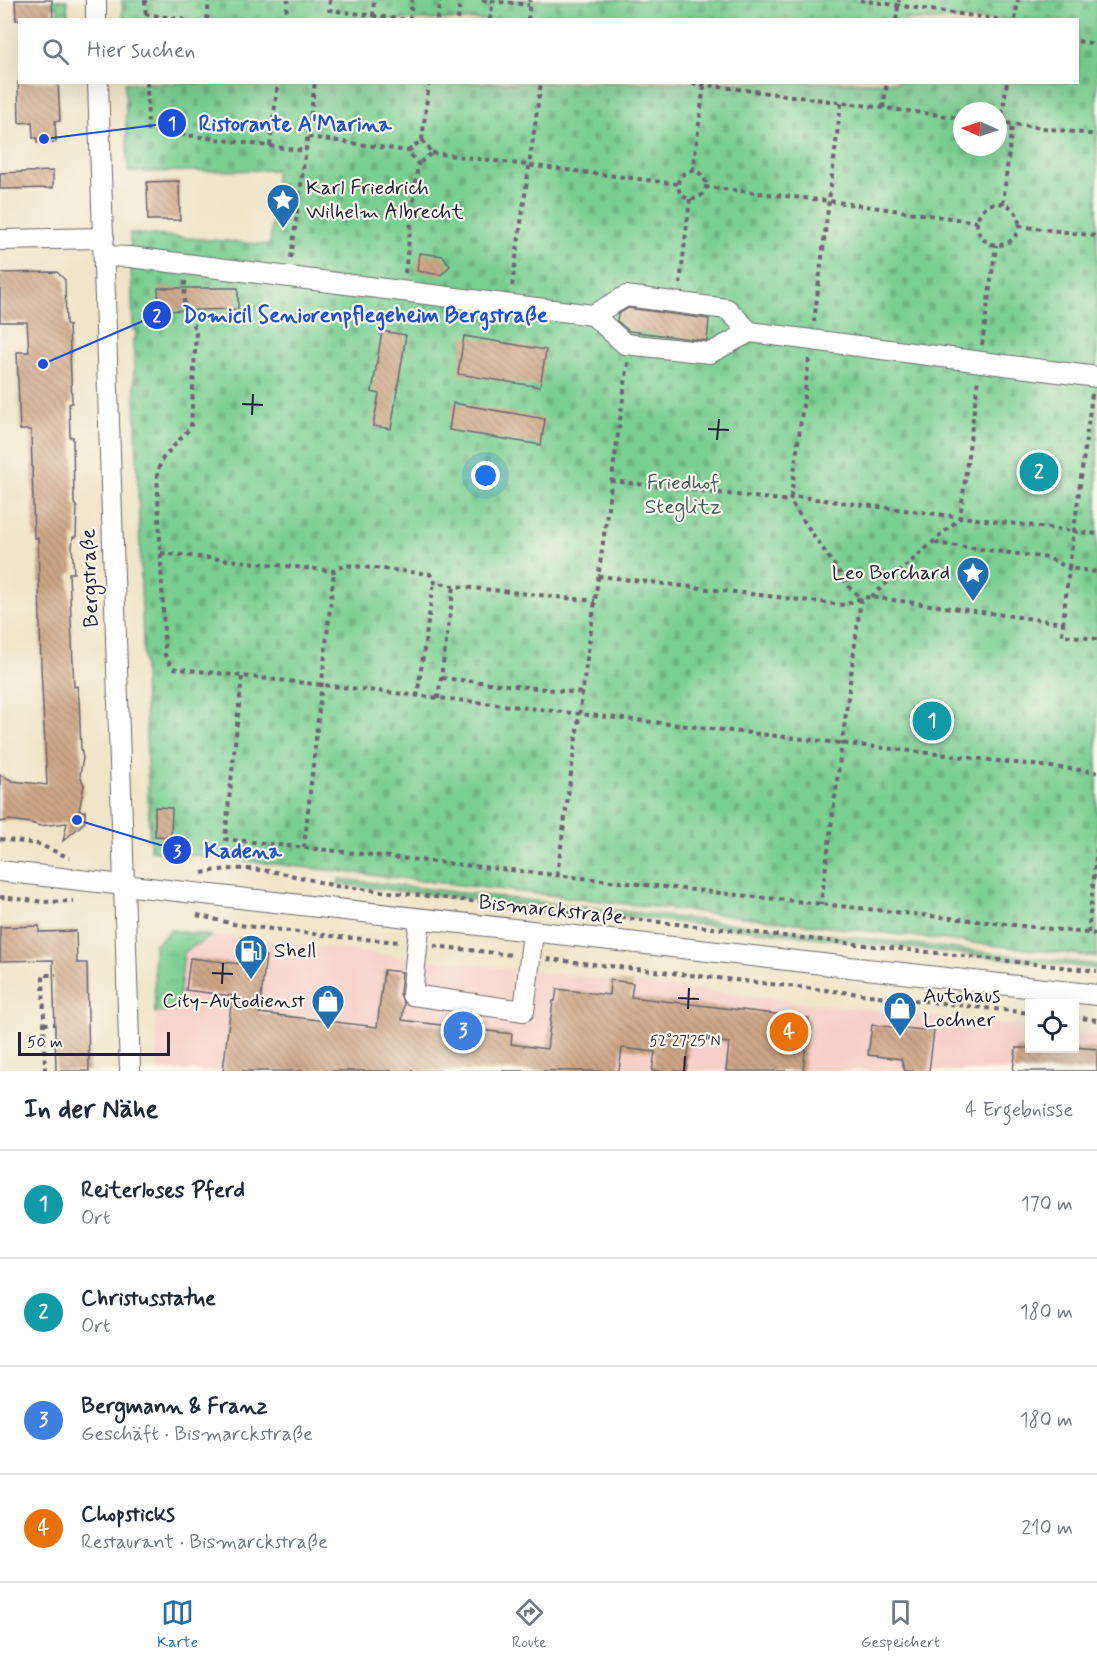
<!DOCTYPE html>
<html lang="de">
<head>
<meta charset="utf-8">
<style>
  body { margin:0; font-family:Mynerve,sans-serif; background:#f2f2f3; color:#1f2937 }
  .controls { position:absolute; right:18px; bottom:18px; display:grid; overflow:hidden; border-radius:0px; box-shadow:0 6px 24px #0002 }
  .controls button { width:54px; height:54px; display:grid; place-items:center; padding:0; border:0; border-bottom:2px solid #e0e1e3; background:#fff; color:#1f2937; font:30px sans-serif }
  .compass { position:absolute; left:953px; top:102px; width:54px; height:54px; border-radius:50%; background:#fff; box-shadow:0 6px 24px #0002; rotate:273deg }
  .scale { position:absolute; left:18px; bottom:15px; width:152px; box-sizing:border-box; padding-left:6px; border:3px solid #22223b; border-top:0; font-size:16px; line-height:21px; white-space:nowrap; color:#22223b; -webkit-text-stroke:4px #fbf7ec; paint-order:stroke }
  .you { position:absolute; left:486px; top:476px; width:21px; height:21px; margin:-15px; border:4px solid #fff; border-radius:50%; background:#1a73e8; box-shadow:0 0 0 9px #1a73e833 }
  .badge { display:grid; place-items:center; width:39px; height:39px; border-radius:50%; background:#1f6fb2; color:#fff; font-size:20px; font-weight:700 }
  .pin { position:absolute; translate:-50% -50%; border:3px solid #fff; box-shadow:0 2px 6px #0006 }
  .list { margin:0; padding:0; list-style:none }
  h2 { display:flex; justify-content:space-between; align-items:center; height:78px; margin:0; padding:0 24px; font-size:26px }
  h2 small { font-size:20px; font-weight:400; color:#747a83 }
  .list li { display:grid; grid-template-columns:39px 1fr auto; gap:18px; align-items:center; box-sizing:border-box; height:108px; padding:0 24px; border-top:2px solid #e0e1e3 }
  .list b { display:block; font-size:22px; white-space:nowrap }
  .list p { margin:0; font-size:20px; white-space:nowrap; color:#747a83 }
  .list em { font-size:20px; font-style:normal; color:#747a83 }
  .icon { flex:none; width:33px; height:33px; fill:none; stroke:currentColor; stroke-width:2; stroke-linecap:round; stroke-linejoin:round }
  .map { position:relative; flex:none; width:1097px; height:1071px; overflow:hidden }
  .search { position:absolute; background:#fff; box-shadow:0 6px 24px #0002; left:18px; right:18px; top:18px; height:66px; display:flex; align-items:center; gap:15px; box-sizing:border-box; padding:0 21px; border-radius:0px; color:#747a83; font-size:22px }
  .sheet { height:510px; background:#fff }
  nav { display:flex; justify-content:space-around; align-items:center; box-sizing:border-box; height:84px; border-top:2px solid #e0e1e3; background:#fff; font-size:16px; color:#747a83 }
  nav a { display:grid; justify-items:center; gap:3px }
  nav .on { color:#1f6fb2 }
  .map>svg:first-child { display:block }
</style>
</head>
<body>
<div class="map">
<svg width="1097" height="1071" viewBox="0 0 1097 1071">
  <defs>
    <pattern id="grass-tufts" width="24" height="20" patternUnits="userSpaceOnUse" patternTransform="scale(1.5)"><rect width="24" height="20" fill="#7acf92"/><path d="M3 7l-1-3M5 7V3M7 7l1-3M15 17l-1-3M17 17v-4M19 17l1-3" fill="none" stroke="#69b17f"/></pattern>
    <pattern id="cemetery-stones" width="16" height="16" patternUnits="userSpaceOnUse" patternTransform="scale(1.5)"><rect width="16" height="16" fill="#7acf92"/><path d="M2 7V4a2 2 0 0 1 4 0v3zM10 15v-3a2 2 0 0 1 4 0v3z" fill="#69b17f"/></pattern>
    <pattern id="garden-furrows" width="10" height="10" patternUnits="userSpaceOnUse" patternTransform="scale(1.5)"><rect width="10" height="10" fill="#7acf92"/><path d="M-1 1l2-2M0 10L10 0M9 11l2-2" fill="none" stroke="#69b17f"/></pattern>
    <pattern id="building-back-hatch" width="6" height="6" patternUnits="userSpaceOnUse" patternTransform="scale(1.5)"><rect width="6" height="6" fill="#cea686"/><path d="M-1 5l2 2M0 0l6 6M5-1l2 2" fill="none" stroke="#a7876f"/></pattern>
  </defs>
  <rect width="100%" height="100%" fill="#fbf7ec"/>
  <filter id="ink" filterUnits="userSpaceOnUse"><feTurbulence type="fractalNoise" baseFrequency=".0167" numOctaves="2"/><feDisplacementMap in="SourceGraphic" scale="12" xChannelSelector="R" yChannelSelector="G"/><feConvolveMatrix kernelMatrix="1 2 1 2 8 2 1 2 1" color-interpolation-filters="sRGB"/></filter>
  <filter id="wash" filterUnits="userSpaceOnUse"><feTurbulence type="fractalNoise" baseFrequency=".008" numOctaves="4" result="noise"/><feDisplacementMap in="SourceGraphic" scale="24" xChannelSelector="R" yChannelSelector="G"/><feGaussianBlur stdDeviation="1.35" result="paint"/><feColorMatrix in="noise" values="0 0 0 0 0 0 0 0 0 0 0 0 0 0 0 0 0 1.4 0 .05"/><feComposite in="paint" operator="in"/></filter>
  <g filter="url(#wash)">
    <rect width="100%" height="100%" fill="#efe5c8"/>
    <path fill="#f7d0c9" d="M171,930L1029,1028L1030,1048H1074L1075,1033L1097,1035V1071H157L154,945Z"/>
    <g fill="url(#grass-tufts)" stroke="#4e7866" stroke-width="1.5">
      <path d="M339,879L1097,965V969L338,884Z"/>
      <path d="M171,930L211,936L184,952L178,1009L175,1011L155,1013L154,945Z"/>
    </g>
    <path fill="url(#cemetery-stones)" stroke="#4e7866" stroke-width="1.5" fill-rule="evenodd" d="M122,0H1097V957L150,850L133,339H136V331L133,330L130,233L270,245L276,170L128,172L125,83L1078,82V20H123ZM962,111H998V147H962Z"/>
    <path fill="url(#garden-furrows)" stroke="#4e7866" stroke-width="1.5" d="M52,0H67L68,19H53L58,18V6H52Z"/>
    <g id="blocks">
      <g fill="url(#building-back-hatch)">
        <path d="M15,0H52L53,20H16Z"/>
        <path d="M18,82H58L60,121H55L56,142L37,143V138H33L32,122L19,123Z"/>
        <path d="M53,171V188L0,189V173Z"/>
        <path d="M179,181L180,220H148L147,182Z"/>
        <path d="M419,253L443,256L450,266L441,275L417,271Z"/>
        <path d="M57,272L65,280L66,324L69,325L72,403L69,404L70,437H73L74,503L77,508L76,537H73L72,547L74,573H69L74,687L77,686L79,700L81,749L83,758L80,775L84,785L79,811H85V822L63,841L67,823L40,826L31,823L9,820L0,822V775L13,781L47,785L41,667L38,538H34L31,430H20L17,352H29L27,322H0V273Z"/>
        <path d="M158,288H238V309L159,311Z"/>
        <path d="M628,308L709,319L707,341L629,331L617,321L618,314Z"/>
        <path d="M382,331L406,335L391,429L373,426L379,394L372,392Z"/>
        <path d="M464,336L546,350L540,387L458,374Z"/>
        <path d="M453,403L545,419L541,445L449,430Z"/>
        <path d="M155,807L172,808L171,837L155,836Z"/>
        <path d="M39,926V932L76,931L77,963H87L89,1071H56L53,960L0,961V927Z"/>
        <path d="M242,954L266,956L259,1013L377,1027L384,970L402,972L400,994L404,1004L402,1020L512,1034L511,1044L547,1049L553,1001H555L557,989L609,995L610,980L633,983L631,997L809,1018L803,1071H726L729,1043L690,1038L686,1071H652L655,1052L622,1048L619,1071H223L232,996L186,990L190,958L241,964Z"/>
        <path d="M872,1025L934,1031L929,1071H905L901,1059L868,1055Z"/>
        <path d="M1074,1047L1097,1049V1071H1013L1016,1048H1074Z"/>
      </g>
    </g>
  </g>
  <g filter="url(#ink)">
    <use href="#blocks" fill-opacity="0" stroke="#6a666c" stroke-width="1.5"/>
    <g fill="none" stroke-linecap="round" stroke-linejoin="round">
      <defs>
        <g id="minor">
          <path d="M96,0V20"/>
          <path d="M98,82L130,1071"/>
          <path d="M0,240L104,238"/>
          <path d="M104,256L130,257L593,315L626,296L727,309L750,332L1097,377"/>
          <path d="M593,315L625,344L710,353L750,332"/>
          <path d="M0,871L1097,995"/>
          <path d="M420,919L412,995L524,1011L533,932"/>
        </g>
      </defs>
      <use href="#minor" stroke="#6a666c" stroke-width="22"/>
      <g stroke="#6a666c" stroke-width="4" stroke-dasharray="4.5 4.5" stroke-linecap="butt">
        <path d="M145,0L146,20"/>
        <path d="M330,0L329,10L407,20"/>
        <path d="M482,0L529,5"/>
        <path d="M860,0L1002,20"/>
        <path d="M145,14L187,20"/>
        <path d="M373,16L374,0"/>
        <path d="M207,20L209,0"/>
        <path d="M285,20L288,0"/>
        <path d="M410,20L412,0"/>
        <path d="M437,20L440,0"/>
        <path d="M458,20L460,0"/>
        <path d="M490,20L493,0"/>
        <path d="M528,20L530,0"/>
        <path d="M896,20L899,0"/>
        <path d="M1015,20L1018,0"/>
        <path d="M1078,41L1097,44"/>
        <path d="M147,82L148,130L306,151"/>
        <path d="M683,82L962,118"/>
        <path d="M883,108L887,82"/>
        <path d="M998,122L1097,135"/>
        <path d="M1001,123L1007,82"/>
        <path d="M308,137L408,151"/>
        <path d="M422,140L429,82"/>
        <path d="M270,146L278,82"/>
        <path d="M432,153L678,184"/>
        <path d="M693,171L704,85"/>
        <circle cx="692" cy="185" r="14"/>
        <path d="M705,187L829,201L978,222"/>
        <circle cx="998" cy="224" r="21"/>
        <path d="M1003,204L1012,124"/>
        <path d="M1019,226L1097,236"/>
        <path d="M291,258L315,82"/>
        <path d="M405,273L418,164L408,151L422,140L432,153L418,164"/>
        <path d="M185,281L184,306L196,331L191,427L163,458L157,472L165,655L172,668L1097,772"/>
        <path d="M680,284L690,198"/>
        <path d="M512,286L541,82"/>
        <path d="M814,322L841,103"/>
        <path d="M982,345L996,245"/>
        <path d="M809,359L791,496L1097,534"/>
        <path d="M1092,394L1069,568L1097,572"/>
        <path d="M611,481L790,501"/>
        <path d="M791,496L790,501L850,588L861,598L821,904"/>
        <path d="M935,543L1048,558L1069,568L1063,623"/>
        <path d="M161,553L334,571L345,565L430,574L434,582L454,586L595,601"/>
        <path d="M598,576L844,605L861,598L871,597L1063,623L1062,635L1097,639"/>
        <path d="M871,597L960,518L978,379"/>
        <path d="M242,677L225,839L1097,934"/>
        <path d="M442,678L582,693"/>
        <path d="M417,697L434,582"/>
        <path d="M438,699L454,586"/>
        <path d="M0,839L38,844L70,858"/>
        <path d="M304,848L334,571"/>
        <path d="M202,873C252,862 289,875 336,886L1097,971"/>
        <path d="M557,875L628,362"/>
        <path d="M0,897L44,902L73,901"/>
        <path d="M197,915L238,925L340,937L400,942"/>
        <path d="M1088,933L1097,848"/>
        <path d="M434,946L513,955"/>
        <path d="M547,959L1030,1013"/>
        <path d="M1074,1017L1097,1020"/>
        <path d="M44,1024H55"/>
        <path d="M45,1071L43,975H56"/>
      </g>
      <use href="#minor" stroke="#fff" stroke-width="20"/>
    </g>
  </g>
  <path fill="none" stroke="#22223b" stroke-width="2" d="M242,404L263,405M252,415L253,394M708,429L729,430M717,440L719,419M212,973L233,974M222,984L223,963M678,998L699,999M688,1009L689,988M684,1071L685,1056"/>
  <defs>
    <symbol id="sight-pin" viewBox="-11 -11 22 30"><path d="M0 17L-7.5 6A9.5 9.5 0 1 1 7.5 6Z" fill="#1f6fb2" stroke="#fbf7ec"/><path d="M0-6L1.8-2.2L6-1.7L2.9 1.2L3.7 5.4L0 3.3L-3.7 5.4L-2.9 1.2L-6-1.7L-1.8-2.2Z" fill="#fff"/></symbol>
    <symbol id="fuel-pin" viewBox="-11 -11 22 30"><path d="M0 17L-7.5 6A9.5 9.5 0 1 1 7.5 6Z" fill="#1f6fb2" stroke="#fbf7ec"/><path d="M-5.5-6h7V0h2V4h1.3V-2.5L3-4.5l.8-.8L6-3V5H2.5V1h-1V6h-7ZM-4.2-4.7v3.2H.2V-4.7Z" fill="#fff"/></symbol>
    <symbol id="shop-pin" viewBox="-11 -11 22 30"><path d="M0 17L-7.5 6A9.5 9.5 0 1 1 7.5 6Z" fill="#1f6fb2" stroke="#fbf7ec"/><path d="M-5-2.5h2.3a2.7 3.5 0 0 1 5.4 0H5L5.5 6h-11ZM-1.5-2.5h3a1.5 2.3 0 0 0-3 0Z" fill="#fff"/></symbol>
  </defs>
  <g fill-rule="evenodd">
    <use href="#sight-pin" x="264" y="181" width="38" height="52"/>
    <use href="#sight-pin" x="954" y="554" width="38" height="52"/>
    <use href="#fuel-pin" x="232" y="932" width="38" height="52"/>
    <use href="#shop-pin" x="309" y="982" width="38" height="52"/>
    <use href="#shop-pin" x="881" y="989" width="38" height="52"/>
  </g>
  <g text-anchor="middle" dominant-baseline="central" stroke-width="4.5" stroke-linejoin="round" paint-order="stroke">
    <g font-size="21" fill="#22223b" stroke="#fbf7ec" text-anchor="start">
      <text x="306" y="188">Karl Friedrich<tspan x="306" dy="24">Wilhelm Albrecht</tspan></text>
      <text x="950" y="573" text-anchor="end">Leo Borchard</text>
      <text x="274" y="951">Shell</text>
      <text x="923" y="996">Autohaus<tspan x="923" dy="24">Lochner</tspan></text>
      <text x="305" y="1001" text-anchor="end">City-Autodienst</text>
    </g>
    <g font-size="21" fill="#415f59" stroke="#fbf7ec">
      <text x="683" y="483">Friedhof<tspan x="683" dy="24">Steglitz</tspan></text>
    </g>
    <g font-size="21" fill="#22223b" stroke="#fbf7ec">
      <text transform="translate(90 578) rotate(-92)">Bergstraße</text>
      <text transform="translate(551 910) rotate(6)">Bismarckstraße</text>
    </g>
  </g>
  <g font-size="15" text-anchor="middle" fill="#22223b" stroke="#fbf7ec" stroke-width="4.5" stroke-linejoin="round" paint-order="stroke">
    <text x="685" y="1046">52°27'25"N</text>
  </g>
  <path fill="none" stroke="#1d4ed8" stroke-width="2" d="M44 139L172 123M43 364L157 315M77 820L177 850"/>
  <g fill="#1d4ed8" stroke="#fbf7ec" stroke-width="2">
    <circle cx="44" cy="139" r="6"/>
    <circle cx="43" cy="364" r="6"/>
    <circle cx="77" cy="820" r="6"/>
    <circle cx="172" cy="123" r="15"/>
    <circle cx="157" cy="315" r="15"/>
    <circle cx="177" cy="850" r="15"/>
  </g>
  <g font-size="18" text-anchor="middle" font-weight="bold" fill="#fff">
    <text x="172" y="129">1</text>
    <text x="157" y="321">2</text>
    <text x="177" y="857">3</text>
  </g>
  <g font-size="22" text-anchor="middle" font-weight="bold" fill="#1d4ed8" stroke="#fbf7ec" stroke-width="4.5" stroke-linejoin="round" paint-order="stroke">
    <text x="295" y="131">Ristorante A'Marina</text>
    <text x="365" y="322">Domicil Seniorenpflegeheim Bergstraße</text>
    <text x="243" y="858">Kadena</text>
  </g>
</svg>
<div class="controls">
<button><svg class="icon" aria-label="locate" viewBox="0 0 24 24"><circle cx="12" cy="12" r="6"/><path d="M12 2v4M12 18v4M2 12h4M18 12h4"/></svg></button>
</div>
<svg class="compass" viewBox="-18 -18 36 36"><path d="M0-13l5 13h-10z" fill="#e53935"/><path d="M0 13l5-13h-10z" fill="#747a83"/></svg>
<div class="scale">50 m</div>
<div class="you"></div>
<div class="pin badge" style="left:932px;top:721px;background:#0f9aa8">1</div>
<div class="pin badge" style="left:1039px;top:472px;background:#0f9aa8">2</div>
<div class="pin badge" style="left:463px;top:1031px;background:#3f7fe0">3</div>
<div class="pin badge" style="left:789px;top:1032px;background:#e8710a">4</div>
<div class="search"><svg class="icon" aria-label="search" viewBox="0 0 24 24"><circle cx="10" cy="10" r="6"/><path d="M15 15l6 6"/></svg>Hier suchen</div>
</div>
<section class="sheet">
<h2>In der Nähe<small>4 Ergebnisse</small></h2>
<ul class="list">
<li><span class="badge" style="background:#0f9aa8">1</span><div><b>Reiterloses Pferd</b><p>Ort</p></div><em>170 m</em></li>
<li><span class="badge" style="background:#0f9aa8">2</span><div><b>Christusstatue</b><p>Ort</p></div><em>180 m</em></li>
<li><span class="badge" style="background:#3f7fe0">3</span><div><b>Bergmann &amp; Franz</b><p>Geschäft · Bismarckstraße</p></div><em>180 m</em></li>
<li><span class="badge" style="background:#e8710a">4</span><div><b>Chopsticks</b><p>Restaurant · Bismarckstraße</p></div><em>210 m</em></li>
</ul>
</section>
<nav>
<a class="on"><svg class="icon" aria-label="map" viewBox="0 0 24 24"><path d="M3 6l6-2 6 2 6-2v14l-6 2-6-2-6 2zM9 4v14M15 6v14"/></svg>Karte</a>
<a><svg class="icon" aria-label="directions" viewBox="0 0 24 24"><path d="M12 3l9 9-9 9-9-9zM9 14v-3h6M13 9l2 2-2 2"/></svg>Route</a>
<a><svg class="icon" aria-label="saved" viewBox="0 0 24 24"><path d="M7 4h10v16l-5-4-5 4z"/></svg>Gespeichert</a>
</nav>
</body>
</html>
